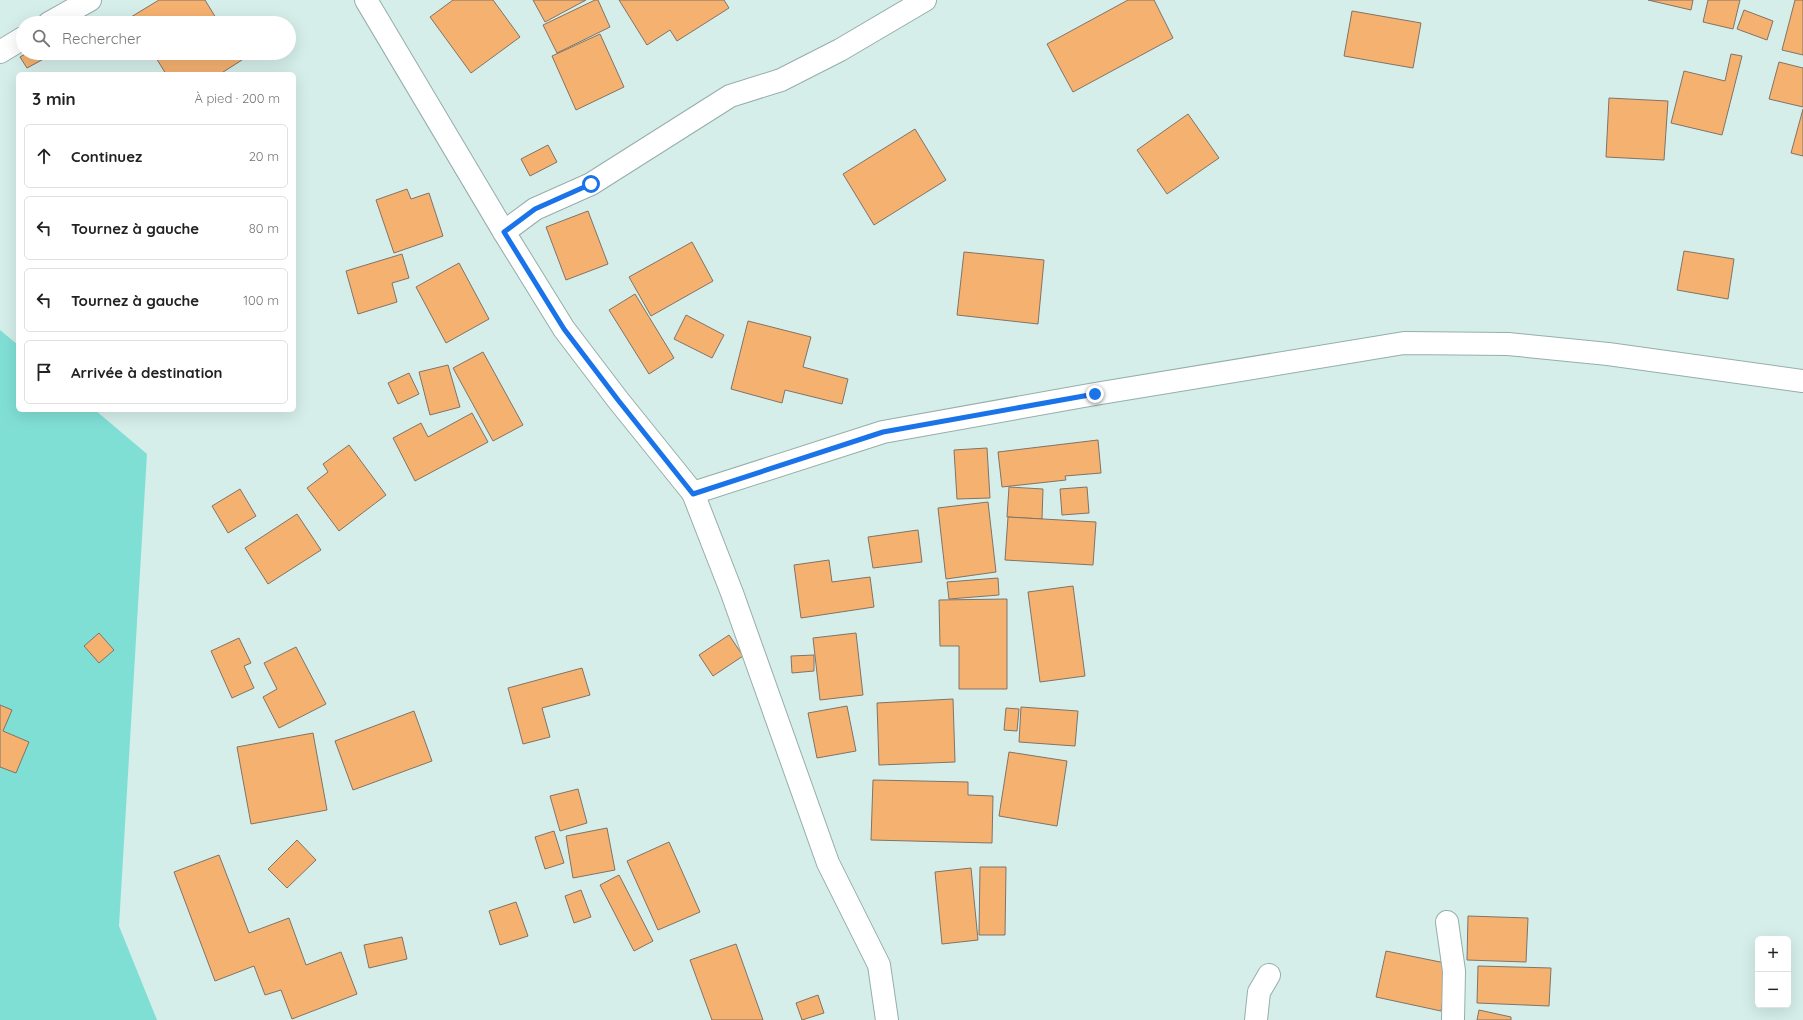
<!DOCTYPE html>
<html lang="fr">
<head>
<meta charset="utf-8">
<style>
  body { margin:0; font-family:Quicksand,sans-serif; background:#f2f2f2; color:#222 }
  .controls { position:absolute; right:12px; bottom:12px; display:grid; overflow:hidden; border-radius:6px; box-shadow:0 4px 16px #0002 }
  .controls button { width:36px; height:36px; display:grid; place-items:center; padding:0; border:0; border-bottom:1px solid #e0e0e0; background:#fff; color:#222; font:20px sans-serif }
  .stop { position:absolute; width:12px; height:12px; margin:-9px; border:3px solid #1a73e8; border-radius:50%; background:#fff }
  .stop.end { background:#1a73e8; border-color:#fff; box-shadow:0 1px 4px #0008 }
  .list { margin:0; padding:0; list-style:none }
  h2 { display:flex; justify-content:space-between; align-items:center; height:52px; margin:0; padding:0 16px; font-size:17px }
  h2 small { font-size:13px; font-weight:400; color:#767676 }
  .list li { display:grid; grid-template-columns:26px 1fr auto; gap:12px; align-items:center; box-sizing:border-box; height:64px; margin:0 8px 8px; padding:0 8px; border:1px solid #e0e0e0; border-radius:6px }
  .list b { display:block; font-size:15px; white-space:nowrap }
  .list em { font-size:13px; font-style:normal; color:#767676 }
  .icon { flex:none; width:22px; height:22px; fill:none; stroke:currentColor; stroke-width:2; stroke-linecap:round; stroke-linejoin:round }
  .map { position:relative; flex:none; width:1803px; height:1020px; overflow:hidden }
  .search { position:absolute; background:#fff; box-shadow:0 4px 16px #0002; left:16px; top:16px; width:280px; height:44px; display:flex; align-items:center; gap:10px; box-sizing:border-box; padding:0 14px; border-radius:22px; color:#767676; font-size:15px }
  .panel { position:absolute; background:#fff; box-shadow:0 4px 16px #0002; left:16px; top:72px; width:280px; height:340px; border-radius:6px }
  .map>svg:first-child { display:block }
</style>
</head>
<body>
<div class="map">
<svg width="1803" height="1020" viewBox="0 0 1803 1020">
  <rect width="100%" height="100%" fill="#d5eeea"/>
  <path fill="#80dfd5" d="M0,330L18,345V410H95L147,454L119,926L157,1020H0Z"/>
  <g fill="#f5b170" stroke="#817366">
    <path d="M159,0H205L219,23H134L131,17Z"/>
    <path d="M453,0H493L520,37L471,73L430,17Z"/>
    <path d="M533,0H586L545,22Z"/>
    <path d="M595,0H598L610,27L557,53L543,25Z"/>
    <path d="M619,0H724L729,8L677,41L670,30L647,45Z"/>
    <path d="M1128,0H1154L1173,38L1073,92L1047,44Z"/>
    <path d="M1648,0H1693L1691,10Z"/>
    <path d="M1708,0H1740L1733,29L1703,22Z"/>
    <path d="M1795,0H1803V55L1782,50Z"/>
    <path d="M1744,10L1773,21L1767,40L1737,29Z"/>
    <path d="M1352,11L1421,23L1413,68L1344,56Z"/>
    <path d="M600,34L624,87L576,110L552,56Z"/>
    <path d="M27,53H50L51,55L27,68L20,57Z"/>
    <path d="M153,53H238L242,60L220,74H166Z"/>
    <path d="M1731,54L1742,56L1722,135L1671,123L1684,71L1725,81Z"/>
    <path d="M1779,62L1803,68V107L1769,99Z"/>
    <path d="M1609,98L1668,101L1664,160L1606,157Z"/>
    <path d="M1803,109V156L1791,153Z"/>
    <path d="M1188,114L1219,158L1167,194L1137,150Z"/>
    <path d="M915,129L946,180L874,225L843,174Z"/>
    <path d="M548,145L557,162L530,176L521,159Z"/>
    <path d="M407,189L411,199L429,193L443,236L394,253L376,200Z"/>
    <path d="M588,211L608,264L566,280L546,227Z"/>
    <path d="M692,242L713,281L651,316L629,277Z"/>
    <path d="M1684,251L1734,259L1728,299L1677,290Z"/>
    <path d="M964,252L1044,260L1038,324L957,315Z"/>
    <path d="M402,254L409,278L392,283L397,302L358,314L346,271Z"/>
    <path d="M459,263L489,319L446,343L416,287Z"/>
    <path d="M635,294L674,358L649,374L609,310Z"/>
    <path d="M686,315L724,335L712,358L674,339Z"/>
    <path d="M748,321L811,337L803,367L848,379L842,404L785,390L782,403L731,389Z"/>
    <path d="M483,352L523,425L493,441L453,368Z"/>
    <path d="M448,365L460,407L430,415L419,372Z"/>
    <path d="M409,373L419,394L398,404L388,383Z"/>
    <path d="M472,413L488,442L415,481L393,438L421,423L428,437Z"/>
    <path d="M1098,440L1101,473L1065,476L1066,480L1002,487L998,452Z"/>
    <path d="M349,445L386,495L339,531L307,488L328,472L323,464Z"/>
    <path d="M987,448L990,498L957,499L954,450Z"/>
    <path d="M1009,487L1043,489L1042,519L1007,517Z"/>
    <path d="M1087,487L1089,513L1062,515L1060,489Z"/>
    <path d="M240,489L256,516L228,533L212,506Z"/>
    <path d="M988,502L996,572L946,579L938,508Z"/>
    <path d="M297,514L321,550L268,584L245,548Z"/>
    <path d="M1008,517L1096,522L1093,565L1005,560Z"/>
    <path d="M918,530L922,562L873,568L868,537Z"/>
    <path d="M829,560L832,582L870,577L874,607L801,618L794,565Z"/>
    <path d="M998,578L999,595L949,599L947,582Z"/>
    <path d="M1073,586L1085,676L1040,682L1028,592Z"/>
    <path d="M1007,599V689H959V646H940L939,600Z"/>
    <path d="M99,633L114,650L99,663L84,646Z"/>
    <path d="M856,633L863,695L820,700L813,638Z"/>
    <path d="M729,635L743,656L713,676L699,655Z"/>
    <path d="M239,638L251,663L244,666L254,688L232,698L211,651Z"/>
    <path d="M296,647L326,704L279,728L263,697L277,689L264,663Z"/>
    <path d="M814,655V671L792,673L791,656Z"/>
    <path d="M582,668L590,695L542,708L550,737L523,744L508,688Z"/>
    <path d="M953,699L955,762L879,765L877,703Z"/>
    <path d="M0,705L12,710L3,731L29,742L16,773L0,767Z"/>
    <path d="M847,706L856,751L817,758L808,713Z"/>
    <path d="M1021,707L1078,711L1075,746L1019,742Z"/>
    <path d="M1006,708L1019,709L1017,731L1004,730Z"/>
    <path d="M414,711L432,761L353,790L335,741Z"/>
    <path d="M313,733L327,810L251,824L237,747Z"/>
    <path d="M1009,752L1067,761L1057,826L999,816Z"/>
    <path d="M873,780L968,782V795L993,796L992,843L871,840Z"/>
    <path d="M578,789L587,823L560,831L550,796Z"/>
    <path d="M607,828L615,870L573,878L566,836Z"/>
    <path d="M554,831L564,863L545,869L535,837Z"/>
    <path d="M297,840L316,860L287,888L268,869Z"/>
    <path d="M669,842L700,912L658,930L627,861Z"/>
    <path d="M219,855L249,933L289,918L306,965L341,952L357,994L292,1019L281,990L265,995L254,966L215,981L174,872Z"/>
    <path d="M980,867H1006L1005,935H979Z"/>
    <path d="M971,868L978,940L942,944L935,872Z"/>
    <path d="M619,875L653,941L634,951L600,885Z"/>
    <path d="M581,890L591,917L574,923L565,896Z"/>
    <path d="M516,902L528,936L500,945L489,911Z"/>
    <path d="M1468,916L1528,918L1526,962L1467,960Z"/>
    <path d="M402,937L407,959L369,968L364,945Z"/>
    <path d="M736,944L763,1020H712L690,960Z"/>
    <path d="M1386,951L1450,964L1441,1011L1376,997Z"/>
    <path d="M1478,966L1551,968L1549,1006L1477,1003Z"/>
    <path d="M818,995L824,1013L802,1020L796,1003Z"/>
    <path d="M1479,1010L1511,1017V1020H1477Z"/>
  </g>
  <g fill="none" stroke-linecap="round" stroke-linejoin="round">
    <defs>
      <g id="minor">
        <path d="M366,0L504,232L564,329L618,400L693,493L883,432L1095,394L1404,343L1508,344L1608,354L1803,381"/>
        <path d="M49,23L90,0"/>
        <path d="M0,52L23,38"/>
        <path d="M504,232L535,209L591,184L730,96L781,80L840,50L925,0"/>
        <path d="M693,493L732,593L828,863L879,965L887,1020"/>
        <path d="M1447,922L1454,971L1453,1020"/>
        <path d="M1256,1020L1259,992L1269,975"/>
      </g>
    </defs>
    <use href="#minor" stroke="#96aeab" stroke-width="24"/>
    <use href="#minor" stroke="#fff" stroke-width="22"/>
  </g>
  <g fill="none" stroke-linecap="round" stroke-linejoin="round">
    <path stroke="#1a73e8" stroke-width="5" d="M591,184L535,209L504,232L564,329L618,400L693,494L883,432L1095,394"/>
  </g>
</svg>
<div class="controls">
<button>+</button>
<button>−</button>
</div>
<div class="stop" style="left:591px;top:184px"></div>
<div class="stop end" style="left:1095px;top:394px"></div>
<div class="search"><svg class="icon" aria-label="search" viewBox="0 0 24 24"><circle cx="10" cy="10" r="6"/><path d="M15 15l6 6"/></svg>Rechercher</div>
<section class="panel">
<h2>3 min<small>À pied · 200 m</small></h2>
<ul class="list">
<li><svg class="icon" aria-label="ahead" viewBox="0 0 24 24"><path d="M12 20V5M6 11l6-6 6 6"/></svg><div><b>Continuez</b></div><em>20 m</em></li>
<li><svg class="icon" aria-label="left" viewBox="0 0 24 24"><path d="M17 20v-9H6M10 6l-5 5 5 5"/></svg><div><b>Tournez à gauche</b></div><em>80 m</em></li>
<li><svg class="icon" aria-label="left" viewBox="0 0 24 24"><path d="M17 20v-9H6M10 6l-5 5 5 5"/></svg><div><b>Tournez à gauche</b></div><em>100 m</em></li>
<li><svg class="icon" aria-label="arrive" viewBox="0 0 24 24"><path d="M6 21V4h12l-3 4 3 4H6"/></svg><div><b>Arrivée à destination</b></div></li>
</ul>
</section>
</div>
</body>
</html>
